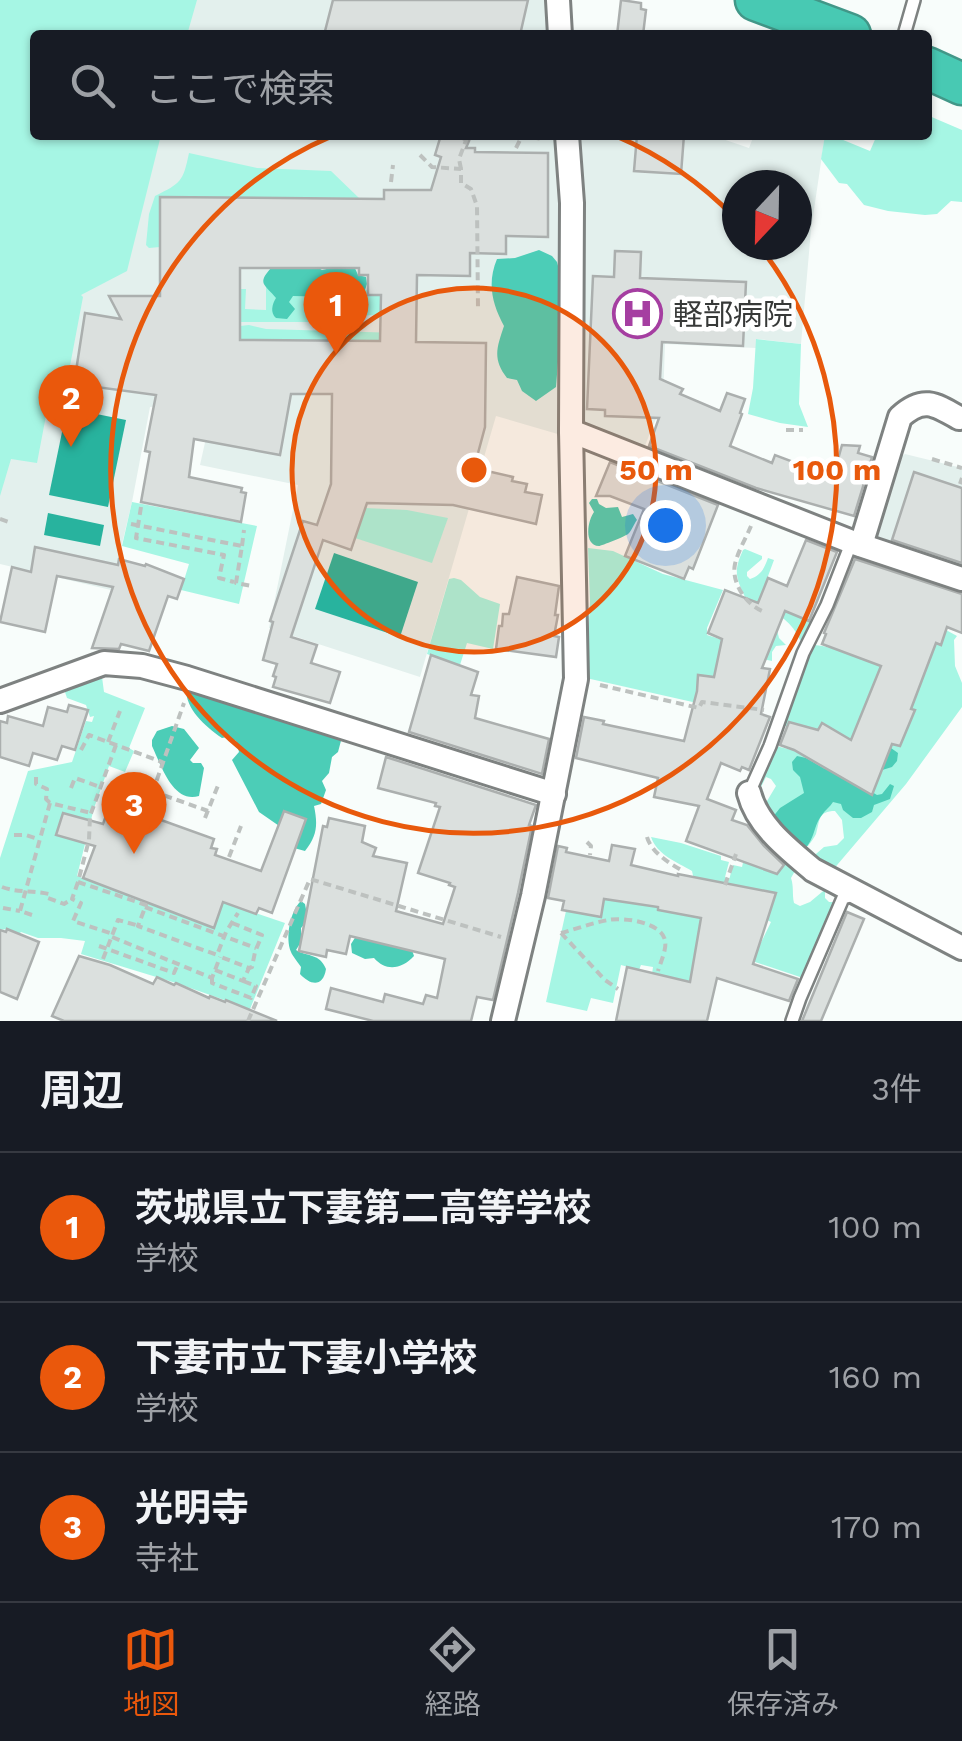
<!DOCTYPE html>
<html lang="ja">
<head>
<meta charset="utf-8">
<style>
  body { margin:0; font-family:"Work Sans","Noto Sans JP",sans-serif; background:#242831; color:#f1f3f6 }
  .compass { position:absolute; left:722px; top:170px; width:90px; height:90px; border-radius:50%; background:#171b24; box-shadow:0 2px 8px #0004; rotate:202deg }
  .you { position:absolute; left:665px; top:525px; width:35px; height:35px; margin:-25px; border:8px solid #fff; border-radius:50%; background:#1a73e8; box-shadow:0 0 0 15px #1a73e833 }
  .badge { display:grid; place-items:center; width:65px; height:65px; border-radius:50%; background:#ea580c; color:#fff; font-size:32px; font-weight:700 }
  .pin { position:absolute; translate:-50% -82px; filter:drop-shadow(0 2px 5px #0008) }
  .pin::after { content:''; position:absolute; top:52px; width:35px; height:30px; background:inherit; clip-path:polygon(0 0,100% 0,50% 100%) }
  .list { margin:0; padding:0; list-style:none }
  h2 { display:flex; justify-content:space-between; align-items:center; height:130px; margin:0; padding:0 40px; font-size:42px }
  h2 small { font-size:32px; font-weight:400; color:#9ea1a6 }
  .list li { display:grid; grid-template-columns:65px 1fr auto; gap:30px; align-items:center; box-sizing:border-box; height:150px; padding:0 40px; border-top:2px solid #363941 }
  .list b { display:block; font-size:38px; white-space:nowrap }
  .list p { margin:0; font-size:32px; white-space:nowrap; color:#9ea1a6 }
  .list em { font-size:32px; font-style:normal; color:#9ea1a6 }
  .icon { flex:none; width:55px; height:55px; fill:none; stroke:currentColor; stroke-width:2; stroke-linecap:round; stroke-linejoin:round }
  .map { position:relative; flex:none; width:962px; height:1021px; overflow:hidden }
  .search { position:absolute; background:#171b24; box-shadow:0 2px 8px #0004; left:30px; right:30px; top:30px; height:110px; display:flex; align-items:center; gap:25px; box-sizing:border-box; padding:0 35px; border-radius:10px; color:#9ea1a6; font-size:38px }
  .sheet { height:580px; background:#171b24 }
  nav { display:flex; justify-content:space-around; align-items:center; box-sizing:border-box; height:140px; border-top:2px solid #363941; background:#171b24; font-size:28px; color:#9ea1a6 }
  nav a { display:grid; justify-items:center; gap:5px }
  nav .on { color:#ea580c }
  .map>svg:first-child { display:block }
</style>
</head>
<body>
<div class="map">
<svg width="962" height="1021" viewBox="0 0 962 1021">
  <rect width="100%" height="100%" fill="#f8fdfb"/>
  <g fill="#e3f0ed" fill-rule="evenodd">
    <path d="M0,0H548L551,35H35V135H559L563,263L561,435L496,416L420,677L269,628L298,485L200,465L214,402L150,407L132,502L111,590L0,564Z"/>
    <path d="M567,135H711L749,148L754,135H825L811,230L801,344L757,339L756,348L665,344L663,401L640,458L571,431ZM737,185H797V245H737Z"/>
    <path d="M905,454L962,468V579L874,549L901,457Z"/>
  </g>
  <g fill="#a6f6e4">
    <path d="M0,0H197L187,35H35V135H161L127,271L81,295L83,297L66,387L52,384L37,463L11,459L0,496Z"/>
    <path d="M927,115L962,130V202L951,201L937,214L925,215L888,211L864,205L847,184L839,183L821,159L825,135H831L870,151L877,135H927Z"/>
    <path d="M189,153L257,168L331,171L359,198L161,197L160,247L149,248L146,245L149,214L155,196C181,183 183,182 189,153Z"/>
    <path d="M266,285L368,290V295H381L380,315L344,316L339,321L331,322H240V289H246L245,309L266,310Z"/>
    <path d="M249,325L266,329L399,333V342L239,340L240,326Z"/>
    <path d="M756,339L801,344L799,404L808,427L780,423L748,414L753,388Z"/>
    <path d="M132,502L257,526L239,604L181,590L189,564L122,546Z"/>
    <path d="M365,508L407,510L448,518L432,563L355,538Z"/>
    <path d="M588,548L613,551L663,574L723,590L707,628V635L767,654L777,630L779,638L786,645L776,646L772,652V661L755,657L720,655L714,677L698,675L697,683H699L697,703L586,678L590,601Z"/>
    <path d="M745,549L762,556V559L747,572V576L750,579C761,575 764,569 768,558L774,560L761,595L793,614L814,623L806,641L800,640C790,617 769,609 746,599C736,578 733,572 743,550Z"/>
    <path d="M454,578L461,580L480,597L500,604L493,649L467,643L459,668L455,666V664L427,654L449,579Z"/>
    <path d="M946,630L957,636L954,640L955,666L962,683V707L906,784L832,871L809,860L824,847L837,845L844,838L842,820L835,811C818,811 820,820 816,834C814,838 811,842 808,846L796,848L764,806L776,786L771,779L766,777L759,791L756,790L776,746L796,751L826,768L822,724L818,730L798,727L799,724L790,722L789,726H783L781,723L809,645C832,643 896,670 922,679L933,651L917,645Z"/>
    <path d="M96,677H102L104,692L145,708L129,748L134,751L125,772L109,766L94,808L77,876L213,928L223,902L285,923L250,1009L176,983L81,954L85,941L61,938H38L21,932L19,934L7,929L0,930V858L28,771L72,762L86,721L92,722L94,716L90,717L86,705L67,698L65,692Z"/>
    <path d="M651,837L681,843L721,856V860L729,862L725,877L729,880L733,865L742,867L744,858L777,874L787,860L796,869L791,878C794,887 792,894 794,903L800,906L810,902L828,887L825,892V898L829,902H835L803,978L752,961L771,922L767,920L772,906L688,1005L683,1004L687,981L652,974L653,967L641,965L639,970L621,965L613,1003L591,998L587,1011L546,1002L566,911L600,917L605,899L658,907V910L685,914L694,880L692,871C677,862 657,855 651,837Z"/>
  </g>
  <g fill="#4ccdb7">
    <path d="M539,250L552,256L557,262L561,277L563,346L558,362L556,387L536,401L522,391L517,380L507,378C492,359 497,347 504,326C492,304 487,283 497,259L515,258Z"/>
    <path d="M341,266H354L358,275L366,277L367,284L364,293C342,303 316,296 293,296L289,302L295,309L287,319L276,318C270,313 272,304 276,298C265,284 256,284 272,267H317L322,270Z"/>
    <path d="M592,499H597L599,504L606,508L618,507L622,517L633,514L637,520C635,522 631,532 628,534C626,536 601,546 599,546C583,545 588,520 594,512L589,503Z"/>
    <path d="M186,687L342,737L338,752L332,757L329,773L322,781L326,790L321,804L314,806C318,825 317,836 305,851L294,848L285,830L259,812L232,760L239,752L236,741L227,737L222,738C204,725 185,709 186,687Z"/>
    <path d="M172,726L184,729L199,748L190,760L193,763H201L204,768L199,796C173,804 161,765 152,746V740L157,731Z"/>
    <path d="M891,748L898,753L897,761L892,767L879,771L872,792L877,795L882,794L890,784L894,786L890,799L874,805L872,812L861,818H853L843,810L841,804L833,802C830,807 825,810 822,815C813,826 816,838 803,851L796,848L790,834L784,833L772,818L780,808L804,793L800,777L793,770L792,762L797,756L806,758L825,769Z"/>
    <path d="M301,901L305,904L308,920L301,928V942L296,950C307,957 320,953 326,969C323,988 310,985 300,974L301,967C299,964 292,955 291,952C285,938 290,911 301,901Z"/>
    <path d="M358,933L410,944L414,956C402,969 386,972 374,958L365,959L352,953L351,944Z"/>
  </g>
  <g fill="#28b39e">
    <path d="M67,408L126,420L108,507L49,495Z"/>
    <path d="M48,513L104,525L100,546L44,535Z"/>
    <path d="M334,553L418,582L400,637L315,609Z"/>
  </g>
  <g fill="#dbe0de" stroke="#abafae" stroke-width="2.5" fill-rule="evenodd">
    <path d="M333,0H528L520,35H324Z"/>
    <path d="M621,0L641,3V9L646,10L643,35H617Z"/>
    <path d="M441,135H461L460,138L469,141L466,148H475V152L548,153V237L506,236V254L470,253V276L417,275L416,342L486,343L485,427L474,468L513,477L512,481L527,484L525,492L542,495L536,524L453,505L367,503L351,550L323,540L291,637L317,645L311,663L340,672L330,703L273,687L276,677L273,676L277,664L263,660L273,622L270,621L303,521L317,525L331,484L332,394H291L280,455L194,439L189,477L242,488L241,492L246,493L241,522L141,502L150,452L145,451L156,395L74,384L85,313L121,319L109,296H160V197L384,199V190H431L441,157L435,155ZM240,268H359V275H368V295H381L380,341L240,340Z"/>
    <path d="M637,135H684L681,174L634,171Z"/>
    <path d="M615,251L641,252L640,278L746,282L743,346L662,342L660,379L683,389L680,394L720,411L727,393L745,399L740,413L742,414L730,446L772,463L775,455L833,477L842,445L860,446L858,453L872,457L854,516L756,488L649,446L659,418L605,416V410L587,409L593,276L614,277Z"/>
    <path d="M610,462L718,505L693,569L689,567L684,579L625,556L644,509L610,496H596Z"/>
    <path d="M914,472L962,488V563L892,540Z"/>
    <path d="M806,540L837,552L809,621L785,611L762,668L770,669L761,714L770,717L749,770L742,767L740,771L721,763L707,799L736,810L732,820L747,825L764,846L784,865L777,874L686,841L699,806L654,797L658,778L576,758L584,717L604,721L603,724L684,741L697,691L698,675L714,677L722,639L708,633L725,590L758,603L768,578L787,586Z"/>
    <path d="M35,547L118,565L119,559L145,566L146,564L184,579L177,599L168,596L149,651L121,644L119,649L92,648L113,587L57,576L45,632L0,622L12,567L31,572Z"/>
    <path d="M855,559L962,594V633L947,627L941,645L936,643L911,709L915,710L900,746L892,744L872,795L794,750L780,745L789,722L818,730L822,723L851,740L881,666L822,644L826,634L824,633Z"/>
    <path d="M517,577L559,586L555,615H558L554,636L559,637L556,657L496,649L499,626H502L503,614H509Z"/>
    <path d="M431,655L478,672L471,695L479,696L475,718L549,739L542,774L409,732Z"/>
    <path d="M69,705L88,710L75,750L62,746L57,760L33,753L29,766L0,757V721L7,723L8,716L43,726L48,707L67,712Z"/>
    <path d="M386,757L536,805L529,825L532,826L518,893L493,1000L477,997L471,1021H373L326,1009L331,988L383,1002L385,994L423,1004L426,995L437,998L445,959L350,936L346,954L327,950L326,957L299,951L323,826L327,827L329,818L365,826L362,842L376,848L373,856L407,863L396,911L443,924L455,887L449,885L450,883L418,873L440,807L435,806L436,803L378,788Z"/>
    <path d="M111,802L214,839L211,848L217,849L215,855L261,871L284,811L306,819L272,913L259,908L256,914L223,902L214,928L83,878L95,846L56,835L63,813L103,824Z"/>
    <path d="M612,845L635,849L631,865L678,876V874L776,893L753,964L798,979L789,1001L717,978L707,1021H616L627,967L690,982L701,918L658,910V907L604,899L601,917L562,910L564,901L548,898L558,846L567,848L566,852L609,861Z"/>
    <path d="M847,912L864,919L821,1021H802Z"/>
    <path d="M7,929L39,942L17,999L0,992V930L6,932Z"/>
    <path d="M79,956L110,965L153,984L157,977L174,985L176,983L209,998L210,996L225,1002L226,1000L277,1021H64L52,1016Z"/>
  </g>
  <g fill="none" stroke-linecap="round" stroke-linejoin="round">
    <defs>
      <g id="lane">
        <path d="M904,35L914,0"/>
        <path d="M749,793L770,746L803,653L827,605L852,541"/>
        <path d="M792,1021L800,998L843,898L857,894"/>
      </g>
      <g id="street">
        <path d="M558,0L560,35"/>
        <path d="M571,431L857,544L962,579"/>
        <path d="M861,545L900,417C923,396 935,404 959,418"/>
        <path d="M0,701L104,663L142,666L187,678L554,794"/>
        <path d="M749,793C757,825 788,849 813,870L962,948"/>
        <path d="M503,1021L533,896L576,679L571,431L572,203L567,135"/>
      </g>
      <g id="highway">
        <path d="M756,0L850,35"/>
        <path d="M927,68L962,84"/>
      </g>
    </defs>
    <use href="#lane" stroke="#7e8281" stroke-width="16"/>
    <use href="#street" stroke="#7e8281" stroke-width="28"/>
    <use href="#highway" stroke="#429788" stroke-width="45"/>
    <g stroke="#bdc1bf" stroke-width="4" stroke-dasharray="8 5" stroke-linecap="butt">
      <path d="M519,135L542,139"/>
      <path d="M516,148L522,136"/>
      <path d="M420,155L432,167L461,169V183L471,189L477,206L478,309"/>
      <path d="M461,169L459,159L468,135"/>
      <path d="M391,182L393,165"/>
      <path d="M786,430H803"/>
      <path d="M932,459L962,468"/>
      <path d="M960,484L962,478"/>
      <path d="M141,507L136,538L224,555L219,578L234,582"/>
      <path d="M0,519L9,522"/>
      <path d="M131,524L242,546L236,583L252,586"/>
      <path d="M751,526C746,538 738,551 735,564C731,583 746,604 762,611"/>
      <path d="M242,546L244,530"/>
      <path d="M600,685L699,708L702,702L764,710"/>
      <path d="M108,742L120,711"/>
      <path d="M116,745L90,816L89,840L78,882L146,905L138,926L217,955L226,932L238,913"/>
      <path d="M81,750L89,735L162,762"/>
      <path d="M36,777V784L47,789L46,799L50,803"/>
      <path d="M71,788L75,778L100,787"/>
      <path d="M152,791L208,811"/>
      <path d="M148,805L184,703"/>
      <path d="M205,818L219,783"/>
      <path d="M14,835H26L38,839"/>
      <path d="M647,837C651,852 670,864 683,871"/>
      <path d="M587,842L591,846L590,855"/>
      <path d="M229,857L241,826"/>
      <path d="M78,882L72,899L81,903L73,921L110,933L112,937L212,978L220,957"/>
      <path d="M725,885L736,854"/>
      <path d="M2,887C18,893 32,890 49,894L48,898L64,904L72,899"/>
      <path d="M145,907L256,948"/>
      <path d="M3,908L20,911"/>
      <path d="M32,915L20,911L50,803L91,813"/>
      <path d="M232,923L262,935L255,952L252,967L249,968"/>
      <path d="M561,933C576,929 592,923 608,920C623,917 661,922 665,940C667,949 661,961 658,971"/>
      <path d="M561,933L605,980L618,989"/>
      <path d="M99,946L174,973L178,964"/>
      <path d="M103,959L118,920L136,925"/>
      <path d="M215,970L243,981L249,968L221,957"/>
      <path d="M212,978V983L251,998L256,986L243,981"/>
      <path d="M248,1021L310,879L501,937"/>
    </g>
    <use href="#lane" stroke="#fff" stroke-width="11"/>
    <use href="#street" stroke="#fff" stroke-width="22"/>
    <use href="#highway" stroke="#48c9b3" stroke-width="40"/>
  </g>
  <circle cx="474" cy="470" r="182" fill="#e8590c" fill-opacity=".12"/>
  <g fill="none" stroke="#e8590c" stroke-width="5">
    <circle cx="474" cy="470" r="182"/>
    <path d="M616 136A363 363 0 0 1 735 218M760 247A363 363 0 1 1 332 136"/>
  </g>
  <defs>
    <symbol id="hospital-ring" viewBox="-11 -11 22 22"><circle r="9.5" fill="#fff" stroke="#a53ea1" stroke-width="1.5"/><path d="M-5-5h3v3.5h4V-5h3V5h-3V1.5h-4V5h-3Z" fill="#a53ea1"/></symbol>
  </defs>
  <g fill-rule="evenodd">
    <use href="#hospital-ring" x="610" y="286" width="55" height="55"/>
  </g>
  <g text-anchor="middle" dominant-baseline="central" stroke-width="9" stroke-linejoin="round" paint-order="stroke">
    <g font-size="30" fill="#373938" stroke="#fff" text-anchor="start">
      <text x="673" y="314">軽部病院</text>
    </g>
  </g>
  <circle cx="474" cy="470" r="15" fill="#e8590c" stroke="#fff" stroke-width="5"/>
  <g font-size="30" text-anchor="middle" font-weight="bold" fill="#e8590c" stroke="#fff" stroke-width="9" stroke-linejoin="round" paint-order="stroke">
    <text x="656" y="480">50 m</text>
    <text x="837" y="480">100 m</text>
  </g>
</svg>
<svg class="compass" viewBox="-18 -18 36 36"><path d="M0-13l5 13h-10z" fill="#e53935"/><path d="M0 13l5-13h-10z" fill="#9ea1a6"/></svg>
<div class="you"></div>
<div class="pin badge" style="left:336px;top:354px">1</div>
<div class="pin badge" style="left:71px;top:447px">2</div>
<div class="pin badge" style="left:134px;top:854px">3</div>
<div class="search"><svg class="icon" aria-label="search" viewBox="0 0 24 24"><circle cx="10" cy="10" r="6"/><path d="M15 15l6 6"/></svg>ここで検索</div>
</div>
<section class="sheet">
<h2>周辺<small>3件</small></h2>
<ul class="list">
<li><span class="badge">1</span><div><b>茨城県立下妻第二高等学校</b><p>学校</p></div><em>100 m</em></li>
<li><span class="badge">2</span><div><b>下妻市立下妻小学校</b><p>学校</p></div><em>160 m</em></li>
<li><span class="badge">3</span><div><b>光明寺</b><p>寺社</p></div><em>170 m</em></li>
</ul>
</section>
<nav>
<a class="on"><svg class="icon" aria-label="map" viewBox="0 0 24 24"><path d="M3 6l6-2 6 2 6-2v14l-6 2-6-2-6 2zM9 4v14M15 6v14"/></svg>地図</a>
<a><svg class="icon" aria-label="directions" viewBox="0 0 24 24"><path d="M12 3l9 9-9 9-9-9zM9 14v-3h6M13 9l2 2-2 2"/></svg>経路</a>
<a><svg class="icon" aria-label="saved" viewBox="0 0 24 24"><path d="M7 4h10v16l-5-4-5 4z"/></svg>保存済み</a>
</nav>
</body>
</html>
